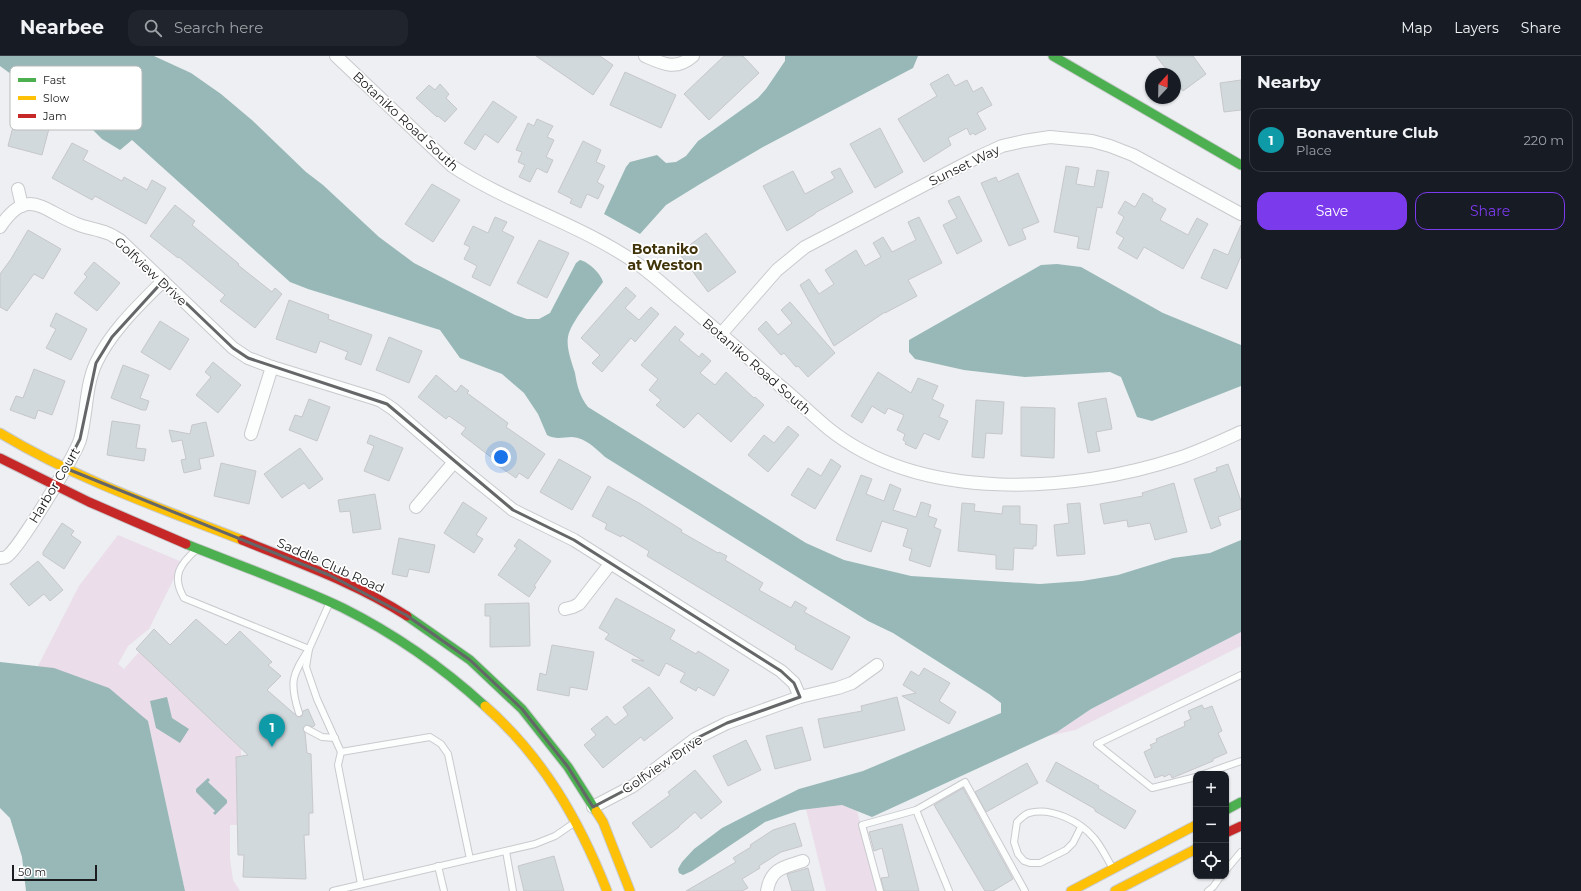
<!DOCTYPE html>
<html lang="en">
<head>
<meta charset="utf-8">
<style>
  body { margin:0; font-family:Montserrat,sans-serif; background:#20242c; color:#f1f3f6 }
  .controls { position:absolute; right:12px; bottom:12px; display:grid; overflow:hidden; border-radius:8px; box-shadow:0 1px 3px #0004 }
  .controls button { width:36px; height:36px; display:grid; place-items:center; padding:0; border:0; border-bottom:1px solid #363941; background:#171b24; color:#f1f3f6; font:20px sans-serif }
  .compass { position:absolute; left:1145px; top:12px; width:36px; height:36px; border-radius:50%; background:#171b24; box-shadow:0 1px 3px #0004; rotate:22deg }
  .scale { position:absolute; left:12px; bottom:10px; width:85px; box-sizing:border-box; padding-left:4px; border:2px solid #1b1c1e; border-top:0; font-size:11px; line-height:14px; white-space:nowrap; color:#1b1c1e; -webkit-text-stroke:3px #fff; paint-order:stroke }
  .you { position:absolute; left:501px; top:401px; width:14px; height:14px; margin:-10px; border:3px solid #fff; border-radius:50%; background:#1a73e8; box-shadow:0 0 0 6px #1a73e833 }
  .badge { display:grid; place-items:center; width:26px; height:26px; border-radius:50%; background:#7c3aed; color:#fff; font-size:13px; font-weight:700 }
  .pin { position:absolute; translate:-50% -33px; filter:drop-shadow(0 1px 2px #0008) }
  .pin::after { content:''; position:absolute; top:21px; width:14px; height:12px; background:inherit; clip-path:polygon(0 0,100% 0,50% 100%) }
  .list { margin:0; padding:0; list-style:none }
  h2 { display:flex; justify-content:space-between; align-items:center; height:52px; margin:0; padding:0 16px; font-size:17px }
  h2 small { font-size:13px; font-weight:400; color:#9ea1a6 }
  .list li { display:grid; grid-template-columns:26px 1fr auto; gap:12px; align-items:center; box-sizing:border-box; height:64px; margin:0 8px 8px; padding:0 8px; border:1px solid #363941; border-radius:12px }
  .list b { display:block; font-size:15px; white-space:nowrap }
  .list p { margin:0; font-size:13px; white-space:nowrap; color:#9ea1a6 }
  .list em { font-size:13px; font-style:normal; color:#9ea1a6 }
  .actions { display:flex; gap:8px; padding:12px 16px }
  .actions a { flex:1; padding:9px 0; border:1px solid #7c3aed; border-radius:12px; text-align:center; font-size:14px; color:#7c3aed }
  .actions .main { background:#7c3aed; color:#fff }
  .icon { flex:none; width:22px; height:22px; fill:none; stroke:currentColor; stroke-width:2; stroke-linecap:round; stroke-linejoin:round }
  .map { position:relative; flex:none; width:1241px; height:835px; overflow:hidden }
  header { display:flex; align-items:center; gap:24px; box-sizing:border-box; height:56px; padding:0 20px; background:#171b24; border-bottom:1px solid #363941 }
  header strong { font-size:19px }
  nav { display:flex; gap:22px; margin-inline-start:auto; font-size:14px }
  .search { width:280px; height:36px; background:#20242c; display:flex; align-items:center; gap:10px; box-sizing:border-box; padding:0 14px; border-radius:12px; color:#9ea1a6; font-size:15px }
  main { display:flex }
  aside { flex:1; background:#171b24 }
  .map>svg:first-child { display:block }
</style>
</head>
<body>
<header>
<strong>Nearbee</strong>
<div class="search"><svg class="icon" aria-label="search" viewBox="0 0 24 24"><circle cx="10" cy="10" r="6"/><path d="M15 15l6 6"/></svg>Search here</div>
<nav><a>Map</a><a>Layers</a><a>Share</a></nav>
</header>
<main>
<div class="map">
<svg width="1241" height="835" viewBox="0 0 1241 835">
  <rect width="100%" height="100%" fill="#edeff2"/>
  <g fill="#ebddea">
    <path d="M118,479L182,506L149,573L128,590L118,608L124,613L139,596L241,693V700L236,701L237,769H230V803L233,824L240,835H185L148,665L38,610L79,530Z"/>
    <path d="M1241,576V590L1075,674L1048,680L1057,676L1091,653Z"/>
    <path d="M842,749L857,755L880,835H826L806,753Z"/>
  </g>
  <g fill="#98b7b7">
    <path d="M0,0H154L191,17L221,38L253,65L306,116L323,129L379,181L414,207L515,259L527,263H539L550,257L576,207L580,204C589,206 601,218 603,226C594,239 570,267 568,281C566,292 572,307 575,317C577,330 580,341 588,351L806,487L844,504L911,520L1040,528L1082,525L1118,519L1173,502L1210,497L1241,484V576L1091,653L1057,676L872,761L842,749L800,754L765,766L692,815L683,819L679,817L678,813L682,806L694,793L722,772L763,751L799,733L863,715L1001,657V647L989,638L893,577L868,565L605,401C595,392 586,382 572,381C563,381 556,384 547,379L538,358L524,337L502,318L460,302L440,274L308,233L290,226L132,84L120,94L102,83L82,63L45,36L28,26L19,24L0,10Z"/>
    <path d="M785,0H918L913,12L763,91L700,128L666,149L640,178L604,158L626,111L630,106L657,99L666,107L676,106L686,100L698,85L758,42L766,33L785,5Z"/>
    <path d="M1057,208L1081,211L1163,257L1241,289V330L1152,365L1137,361L1121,321L1110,316L1025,321L964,314L915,303L909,296V284L1041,209Z"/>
    <path d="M0,606L54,612L109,632L148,665L185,835H26L22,801L10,762L0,752Z"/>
    <path d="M167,641L172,662L189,673L180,687L156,672L150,645Z"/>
    <path d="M208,722L210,724L208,726L227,744V747L215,759L213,757L215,755L196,736V733Z"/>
  </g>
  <g fill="#d1d9dd" stroke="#c6c7c9">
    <path d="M536,0H600L613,9L593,39Z"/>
    <path d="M724,0H743L759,17L709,64L684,38Z"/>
    <path d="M1156,0H1193L1206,18L1183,35L1175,24V18H1170Z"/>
    <path d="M625,16L676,39L661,72L610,49Z"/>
    <path d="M948,18L955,30L967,24L973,36L982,31L992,49L977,57L986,73L975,79L973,77L970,79L967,72L948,82L951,89L924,106L898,63L937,40L930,28Z"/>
    <path d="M1241,24V54L1224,56L1220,27Z"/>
    <path d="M440,28L449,38L446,42L457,53L445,66L438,60L437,61L416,42L429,29L435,34Z"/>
    <path d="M493,45L517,61L498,87L485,78L475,94L464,87Z"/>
    <path d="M36,61L51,65L42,99L8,90L15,63L34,68Z"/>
    <path d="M537,63L553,70L547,81L554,84L546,101L553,104L547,117L537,112L530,126L519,121L525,109L518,106L522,96L516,94L528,67L534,70Z"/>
    <path d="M880,72L903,116L875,132L850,88Z"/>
    <path d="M583,85L601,94L596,106L605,110L597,126L604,130L598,143L587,138L581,152L570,147L572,143L558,136Z"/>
    <path d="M72,87L88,95L83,104L122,125L124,121L147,134L152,124L166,132L146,168L95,140L92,144L52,122Z"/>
    <path d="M1066,110L1079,112L1076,128L1094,131L1097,114L1109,116L1102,152L1097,151L1089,194L1077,192L1079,181L1054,176Z"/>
    <path d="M840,112L853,136L815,157V158L787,175L763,130L793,115L805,138L835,122L831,116Z"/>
    <path d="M1018,117L1039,166L1022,173L1026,183L1009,190L981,127L996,121L998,126Z"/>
    <path d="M432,128L460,144L433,186L405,168Z"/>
    <path d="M1143,137L1153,143L1152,145L1166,153L1160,164L1188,179L1197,162L1208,168L1183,213L1144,191L1137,203L1118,192L1124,182L1116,177L1124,161L1118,157L1125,145L1135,151Z"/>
    <path d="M959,140L982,185L957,198L943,169L957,162L948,145Z"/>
    <path d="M175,149L195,165L192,169L239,208L238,209L272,236L275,232L282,238L255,272L220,245L225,239L179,201L178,202L150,180Z"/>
    <path d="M495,161L507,166L502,175L514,181L490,230L472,221L477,210L464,203L470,191L464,188L473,170L488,177Z"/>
    <path d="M919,161L942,207L908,224L917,240L885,257V256L834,290L800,229L809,223L819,238L834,228L825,214L856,194L865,210L881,201L873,187L883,181L892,196L916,184L908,166Z"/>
    <path d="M1241,169V200L1227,233L1201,222L1214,193L1228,199Z"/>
    <path d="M28,174L61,193L43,223L34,218L7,255L0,251V218L11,203Z"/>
    <path d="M706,177L736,216L708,236L679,197Z"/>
    <path d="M539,184L569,197L547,242L517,227Z"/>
    <path d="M94,206L120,227L97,255L74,237L87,221L84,218Z"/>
    <path d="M626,231L636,240L625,252L639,264L651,251L659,258L635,286L631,282L602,316L592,307L600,299L581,282Z"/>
    <path d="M289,244L329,259L328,263L372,279L361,309L345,303L348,296L320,285L316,297L276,283Z"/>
    <path d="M790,246L835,297L808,321L798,310L796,311L784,297L781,299L758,273L766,265L778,279L792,267L781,254Z"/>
    <path d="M56,257L87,273L71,304L46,292L56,273L50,270Z"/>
    <path d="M160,265L189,283L170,314L141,296Z"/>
    <path d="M675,270L684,278L679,284L699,301L702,297L711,305L700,317L715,329L726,316L754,342L755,341L764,349L731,386L698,357L684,372L656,349L661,344L649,334L658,323L641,309Z"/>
    <path d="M389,281L422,295L409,327L376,314Z"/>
    <path d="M213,306L241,329L218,357L196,339L211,321L205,316Z"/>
    <path d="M123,309L149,319L140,342L149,345L146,354H142L111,342Z"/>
    <path d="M34,313L65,325L52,359L38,354L35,363L10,354L16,340L23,342Z"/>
    <path d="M878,316L911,337L918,322L938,330L932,343L944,349L939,361L948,365L939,384L924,377L916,393L905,388L906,386L903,384L905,378L897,374L904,359L888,352L885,358L872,350L862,367L851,360Z"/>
    <path d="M436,319L456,336L461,329L469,335L467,337L508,367L506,371L545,398L528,423L519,417L516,422L494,407L496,405L461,378L466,372L449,360L446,363L418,341Z"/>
    <path d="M1106,342L1112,373L1096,376L1100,395L1088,397L1078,347Z"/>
    <path d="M309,343L330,351L317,385L289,374L295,359L302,361Z"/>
    <path d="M976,344L1004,346L1002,378L986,377L984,402L972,401Z"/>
    <path d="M1021,351L1055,352L1054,402L1021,400Z"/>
    <path d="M112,365L140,369L136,392L146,393L144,405L107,399Z"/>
    <path d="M206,366L214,400L199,403L201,413L184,417L181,404L186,403L182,384L172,386L169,374L190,378L192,369Z"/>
    <path d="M788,370L799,379L768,416L748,399L764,379L774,387Z"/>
    <path d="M370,379L403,392L389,425L364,415L374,390L367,387Z"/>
    <path d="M300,392L323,423L309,433L304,427L282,442L264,418Z"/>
    <path d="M559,403L591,421L572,454L540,436Z"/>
    <path d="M831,403L841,410L815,453L791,439L808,412L821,420Z"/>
    <path d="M221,407L256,415L249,448L214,440Z"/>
    <path d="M1228,408L1241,445V453L1218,461L1221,469L1211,473L1194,423L1217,415L1216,412Z"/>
    <path d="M861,419L872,423L866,438L884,445L890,428L901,433L893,454L916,461L921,446L931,449L928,460L937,463L934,471L941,474L930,511L909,504L912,493L903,490L908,473L888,467L882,465L871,496L836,484Z"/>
    <path d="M1174,427L1187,476L1155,484L1150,467L1128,471L1127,464L1104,468L1100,448L1143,440L1142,437Z"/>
    <path d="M608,430L639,447L682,474L681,476L718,497L719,496L727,500L725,504L763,527L759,534L791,552L795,545L807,552L804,556L850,581L832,614L795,593L796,590L647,500L649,495L622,479L621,481L605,473L607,468L592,460Z"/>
    <path d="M375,438L381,473L353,477L350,455L340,456L338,444Z"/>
    <path d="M463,446L487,462L476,479L483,483L474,497L444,477Z"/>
    <path d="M962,447L975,448L974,455L1002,458L1003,450H1020V468L1037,469L1036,490H1033V493L1014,492L1013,514L996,513V499L958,495Z"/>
    <path d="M1080,447L1085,498L1057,500L1054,469L1069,467L1067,448Z"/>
    <path d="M62,467L74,475L71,479L81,486L64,513L43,499V496Z"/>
    <path d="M399,482L435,489L429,517L409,513L407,521L392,518Z"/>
    <path d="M519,483L551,505L534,530L536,531L529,541L498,519L517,492L514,490Z"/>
    <path d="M38,505L63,534L50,545L44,538L29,550L10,528Z"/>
    <path d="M616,542L675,574L670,583L696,598L698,595L729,614L714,640L698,631L696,635L680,626L685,617L666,607L659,620L632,605V603L644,605L605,583L609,578L599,572Z"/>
    <path d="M529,547L530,590L490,591V560H485V548Z"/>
    <path d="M196,563L226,589L240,575L272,606L268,609L281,620L267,634L298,661L302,660L303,655L308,653L315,669L313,671L306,669L303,673L305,677L307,697L311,698L313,757H309V779H304L306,823L243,821L244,799H238L236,701L248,699L136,593L154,573L170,589Z"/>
    <path d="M552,589L594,596L587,634L570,631L569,640L537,634L540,617L546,619Z"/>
    <path d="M924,612L950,627L939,645L956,656L949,668L902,640L916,637L903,629L911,615L919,620Z"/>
    <path d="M649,631L673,662L644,685L641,681L603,712L584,689L596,679L591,673L607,660L615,669L628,659L623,651Z"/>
    <path d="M897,641L905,674L824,692L818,663L862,655L861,650Z"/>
    <path d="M1202,649L1204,653L1212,650L1222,675L1218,677L1227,697L1213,703V705L1172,722L1170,718L1164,721L1163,719L1155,722L1144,696L1152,692L1150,689L1157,686L1156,683L1185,670L1184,666L1191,663L1188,655Z"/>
    <path d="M802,671L811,704L775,713L766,680Z"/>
    <path d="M746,684L761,714L728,730L713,700Z"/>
    <path d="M1056,706L1099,730L1098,732L1136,755L1125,773L1095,755V753L1046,725Z"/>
    <path d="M1027,707L1038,727L986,756L975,736Z"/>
    <path d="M695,714L722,746L701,763L695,756L679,770V771L651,792L632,767L670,739L668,736Z"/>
    <path d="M963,732L1013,823L993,835H985L934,749Z"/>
    <path d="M795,767L802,790L781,796L759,810L760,812L742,823L748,832L742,835H686L736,806L733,802L751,791L750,789L773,774Z"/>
    <path d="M902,768L919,835H884L881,822L889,821L882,792L874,795L869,776Z"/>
    <path d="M554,800L564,835H524L518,810Z"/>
    <path d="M808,812L814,835H792L787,818Z"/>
  </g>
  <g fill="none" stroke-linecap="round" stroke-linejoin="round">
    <defs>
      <g id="lane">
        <path d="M197,493C180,508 171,520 184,542L309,593C292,619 289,626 299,657"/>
        <path d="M329,548L309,593L306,611L317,643L341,696L430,681L441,688L448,698L470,803"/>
        <path d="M307,673L322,681L335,682"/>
        <path d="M341,696L338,709L361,828"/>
        <path d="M1204,718L1241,705"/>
        <path d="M1196,721L1152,732L1097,688L1241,619"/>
        <path d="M916,754L949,835"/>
        <path d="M1081,771L1073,787L1066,794L1040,807H1030L1024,805L1018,798L1014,786L1017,766C1020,763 1025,758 1029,757C1051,751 1080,765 1094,782C1101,790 1106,801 1112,811"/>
        <path d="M506,795L513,835"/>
        <path d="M438,810L444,835"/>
        <path d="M1226,814L1241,796"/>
        <path d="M333,835L535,788L555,780L574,767"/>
        <path d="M880,835L862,769L916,754L965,726L1025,835"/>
        <path d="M1208,835L1213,831L1221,820"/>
      </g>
      <g id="street">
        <path d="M336,0L452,110C511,149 581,168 639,209C653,219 667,232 680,243C714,271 746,300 779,329C796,343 812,359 829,373C922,447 1073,437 1179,402C1200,395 1221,385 1241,376"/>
        <path d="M645,0C663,8 676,15 693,0"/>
        <path d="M18,133L22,150"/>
        <path d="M0,171C28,129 43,155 77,168C86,172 97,173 107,177C111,178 116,182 120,184L233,292L248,302L272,311L373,342L381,345L393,353L454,406L513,454L574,484L781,615L794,627L800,641"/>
        <path d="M721,278L777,214L805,191L978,101L1002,90L1024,85L1050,81L1092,85L1110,90L1133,99L1241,158"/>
        <path d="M251,378L272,311"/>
        <path d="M416,451L454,406"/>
        <path d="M0,502C2,502 4,502 6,501C18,495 75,399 80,384C87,359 85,331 96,307C111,275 139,249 163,225"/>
        <path d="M565,553L573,551L579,548L610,508"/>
        <path d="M593,751L633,730L695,683L727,667L800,641L838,632L852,627L877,609"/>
        <path d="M767,835C771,812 784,811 803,805"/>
      </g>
      <g id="fast">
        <path d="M1053,0L1241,109"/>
        <path d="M186,488C238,509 292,528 343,552C395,578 442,611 485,650"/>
        <path d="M407,560L470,604L522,653L568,711L596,755"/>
        <path d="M1226,754L1241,746"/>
      </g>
      <g id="slow">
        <path d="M0,377C76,423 160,452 242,484"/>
        <path d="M485,650C543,701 579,764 607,835"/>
        <path d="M596,755L603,766L630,835"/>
        <path d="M1071,835L1196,769"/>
        <path d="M1115,835L1196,793"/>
      </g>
      <g id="jam">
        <path d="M0,402L89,446L186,488"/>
        <path d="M242,484C298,507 356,527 407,560"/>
        <path d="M1226,777L1241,770"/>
      </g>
    </defs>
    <use href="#lane" stroke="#c9cacd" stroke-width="8"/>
    <use href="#street" stroke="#c9cacd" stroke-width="14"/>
    <use href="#fast" stroke="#c9cacd" stroke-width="11"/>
    <use href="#slow" stroke="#c9cacd" stroke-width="11"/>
    <use href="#jam" stroke="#c9cacd" stroke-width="11"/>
    <use href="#lane" stroke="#fcfdfd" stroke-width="6"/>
    <use href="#street" stroke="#fcfdfd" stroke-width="12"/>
    <use href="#fast" stroke="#4caf50" stroke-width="9"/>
    <use href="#slow" stroke="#ffc107" stroke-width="9"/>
    <use href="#jam" stroke="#c62828" stroke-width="9"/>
  </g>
  <path fill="none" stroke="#646668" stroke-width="3" stroke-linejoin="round" d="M163,225L233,292L248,302L387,348L513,454L574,484L781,615L794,627L800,641L727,667L695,683L633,730L593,751L568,711L522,653L470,604L406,559L329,519L65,412L80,383L96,307L112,281Z"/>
  <g text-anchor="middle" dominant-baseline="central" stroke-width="3.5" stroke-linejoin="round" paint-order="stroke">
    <g font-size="13" fill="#1b1c1e" stroke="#fff">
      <text transform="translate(406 65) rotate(43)">Botaniko Road South</text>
      <text transform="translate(964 109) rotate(-26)">Sunset Way</text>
      <text transform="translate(151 215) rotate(43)">Golfview Drive</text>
      <text transform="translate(757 310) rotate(41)">Botaniko Road South</text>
      <text transform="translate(54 429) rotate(-59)">Harbor Court</text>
      <text transform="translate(331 509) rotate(24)">Saddle Club Road</text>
      <text transform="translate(662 708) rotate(-34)">Golfview Drive</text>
    </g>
    <g font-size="14" font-weight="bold" fill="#41340a" stroke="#fff">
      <text x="665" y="193">Botaniko<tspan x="665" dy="16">at Weston</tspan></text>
    </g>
  </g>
  <rect x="10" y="10" width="132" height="64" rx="6" fill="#fff" stroke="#bbbbbc" stroke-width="1"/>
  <rect x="18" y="22" width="18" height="4" fill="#4caf50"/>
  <rect x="18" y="40" width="18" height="4" fill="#ffc107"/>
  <rect x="18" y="58" width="18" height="4" fill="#c62828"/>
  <g font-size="11" fill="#1b1c1e">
    <text x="43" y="28">Fast</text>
    <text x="43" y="46">Slow</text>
    <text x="43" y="64">Jam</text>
  </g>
</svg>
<div class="controls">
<button>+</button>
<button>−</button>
<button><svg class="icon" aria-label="locate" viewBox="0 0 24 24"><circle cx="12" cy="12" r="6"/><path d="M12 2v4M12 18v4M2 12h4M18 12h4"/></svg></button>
</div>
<svg class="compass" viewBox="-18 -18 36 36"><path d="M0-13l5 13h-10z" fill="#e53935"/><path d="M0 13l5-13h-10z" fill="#9ea1a6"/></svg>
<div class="scale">50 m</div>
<div class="you"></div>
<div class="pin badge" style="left:272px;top:691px;background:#0f9aa8">1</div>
</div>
<aside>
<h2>Nearby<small></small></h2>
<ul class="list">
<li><span class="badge" style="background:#0f9aa8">1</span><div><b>Bonaventure Club</b><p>Place</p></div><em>220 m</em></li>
</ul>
<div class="actions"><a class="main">Save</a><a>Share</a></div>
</aside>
</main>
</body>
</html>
